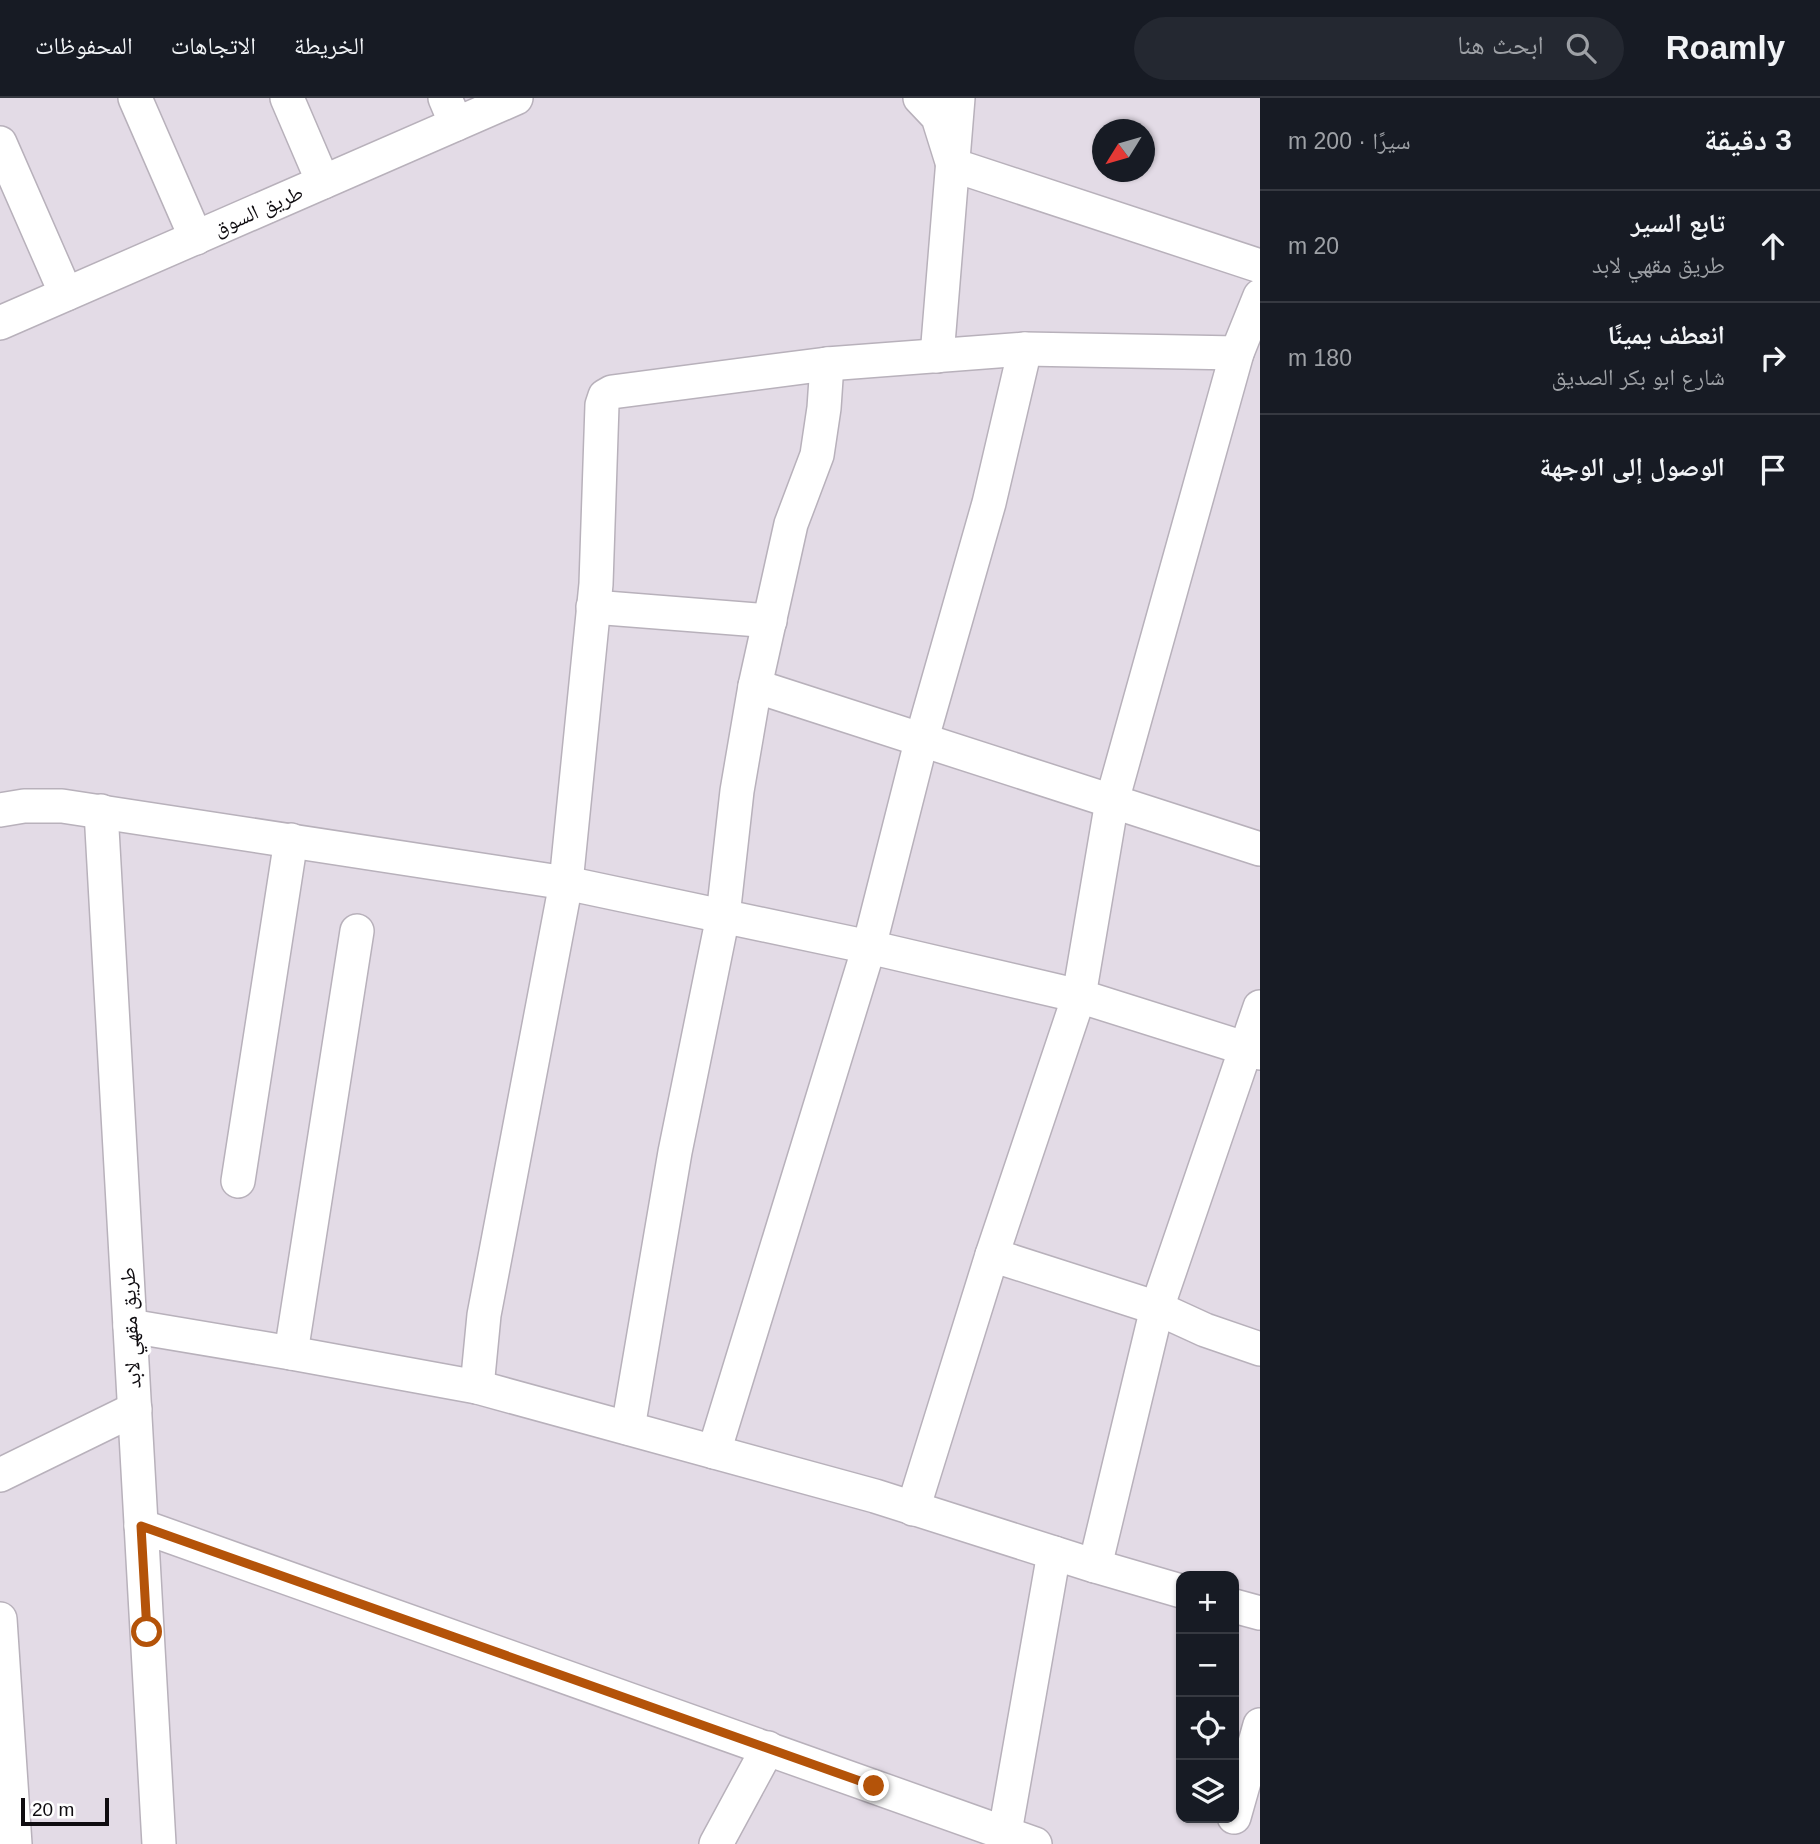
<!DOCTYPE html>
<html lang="ar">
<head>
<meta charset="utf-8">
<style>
  body { margin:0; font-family:Helvetica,"Noto Naskh Arabic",sans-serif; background:#242831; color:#f1f3f6; direction:rtl }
  .controls { position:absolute; right:21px; bottom:21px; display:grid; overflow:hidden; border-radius:14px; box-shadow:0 2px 5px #0004 }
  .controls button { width:63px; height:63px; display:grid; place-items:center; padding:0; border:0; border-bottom:2px solid #363941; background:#171b24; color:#f1f3f6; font:35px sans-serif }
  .compass { position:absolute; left:1092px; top:21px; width:63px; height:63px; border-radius:50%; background:#171b24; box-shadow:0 2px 5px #0004; rotate:233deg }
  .scale { position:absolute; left:21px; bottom:18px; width:88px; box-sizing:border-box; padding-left:7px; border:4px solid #0f0c10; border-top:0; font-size:19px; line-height:24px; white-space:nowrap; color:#0f0c10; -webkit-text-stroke:5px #fff; paint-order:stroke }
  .stop { position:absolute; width:21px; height:21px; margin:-16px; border:5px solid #b45309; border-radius:50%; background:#fff }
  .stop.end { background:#b45309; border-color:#fff; box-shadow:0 2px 7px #0008 }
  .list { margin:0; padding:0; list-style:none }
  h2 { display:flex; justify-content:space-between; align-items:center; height:91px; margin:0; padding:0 28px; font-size:30px }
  h2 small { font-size:23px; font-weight:400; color:#9ea1a6 }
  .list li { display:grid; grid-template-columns:46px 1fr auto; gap:21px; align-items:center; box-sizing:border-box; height:112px; padding:0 28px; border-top:2px solid #363941 }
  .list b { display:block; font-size:26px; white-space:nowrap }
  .list p { margin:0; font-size:23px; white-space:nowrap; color:#9ea1a6 }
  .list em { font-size:23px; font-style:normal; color:#9ea1a6 }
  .icon { flex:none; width:38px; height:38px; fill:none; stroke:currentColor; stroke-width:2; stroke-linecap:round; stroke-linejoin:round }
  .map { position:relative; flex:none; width:1260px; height:1746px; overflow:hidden; direction:ltr }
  header { display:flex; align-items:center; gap:42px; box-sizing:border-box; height:98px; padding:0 35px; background:#171b24; border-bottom:2px solid #363941 }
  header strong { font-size:33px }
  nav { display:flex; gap:38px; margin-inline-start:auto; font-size:24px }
  .search { width:490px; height:63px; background:#242831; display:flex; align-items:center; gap:18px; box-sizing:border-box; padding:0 24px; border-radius:38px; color:#9ea1a6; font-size:26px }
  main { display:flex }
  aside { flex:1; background:#171b24 }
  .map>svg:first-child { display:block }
</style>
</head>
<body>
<header>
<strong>Roamly</strong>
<div class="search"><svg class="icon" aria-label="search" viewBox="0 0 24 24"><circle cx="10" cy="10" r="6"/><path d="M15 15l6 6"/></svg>ابحث هنا</div>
<nav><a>الخريطة</a><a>الاتجاهات</a><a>المحفوظات</a></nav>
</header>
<main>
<aside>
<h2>3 دقيقة<small>سيرًا · 200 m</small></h2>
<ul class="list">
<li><svg class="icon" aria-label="ahead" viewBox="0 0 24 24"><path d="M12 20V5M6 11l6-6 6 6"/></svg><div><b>تابع السير</b><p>طريق مقهي لابد</p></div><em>20 m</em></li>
<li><svg class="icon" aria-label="right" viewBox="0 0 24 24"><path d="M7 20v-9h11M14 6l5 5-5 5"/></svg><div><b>انعطف يمينًا</b><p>شارع ابو بكر الصديق</p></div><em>180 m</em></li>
<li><svg class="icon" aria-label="arrive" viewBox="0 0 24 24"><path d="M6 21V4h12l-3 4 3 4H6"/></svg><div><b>الوصول إلى الوجهة</b></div></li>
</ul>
</aside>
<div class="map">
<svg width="1260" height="1746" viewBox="0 0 1260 1746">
  <rect width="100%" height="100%" fill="#e3dbe6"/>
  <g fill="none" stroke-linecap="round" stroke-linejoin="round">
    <defs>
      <g id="minor">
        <path d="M135,0L196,140"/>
        <path d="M287,0L323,84"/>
        <path d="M445,0L456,26"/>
        <path d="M920,0L938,19L953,67L1260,168"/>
        <path d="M0,45L66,196"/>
        <path d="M0,225L516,0"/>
        <path d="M937,258L958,0"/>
        <path d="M593,509L770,523"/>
        <path d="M755,588L1260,751"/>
        <path d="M0,712L24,708H62L566,785L869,849L1079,898L1260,955"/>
        <path d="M101,713L159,1746"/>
        <path d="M238,1083L291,742"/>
        <path d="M992,1157L1157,1210L1205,1232L1260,1251"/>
        <path d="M130,1228L291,1255L477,1289L875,1398L1095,1468L1181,1493"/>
        <path d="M291,1255L357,833"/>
        <path d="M477,1289L484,1217L566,785L596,486L602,307L605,298L612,294L827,266L1025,251L1237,255"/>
        <path d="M628,1330L675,1054L723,818L737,693L755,588L791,426L817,357L824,310L827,266"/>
        <path d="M714,1354L869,849L922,640L989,405L1025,251"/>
        <path d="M0,1377L135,1311"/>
        <path d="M913,1411L992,1157L1079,898L1112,703L1237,255L1260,198"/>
        <path d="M141,1428L1035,1746"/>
        <path d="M1095,1468L1157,1210L1260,909"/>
        <path d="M1234,1508L1260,1515"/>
        <path d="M0,1521L15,1746"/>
        <path d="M1234,1719L1260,1627"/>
        <path d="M1005,1734L1054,1455"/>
        <path d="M716,1746L768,1650"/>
      </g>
    </defs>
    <use href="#minor" stroke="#b8b1bb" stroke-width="36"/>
    <use href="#minor" stroke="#fff" stroke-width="33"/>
  </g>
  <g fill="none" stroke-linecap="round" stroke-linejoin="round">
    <path stroke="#b45309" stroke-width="9" d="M147,1534L141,1428L874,1688"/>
  </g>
  <g text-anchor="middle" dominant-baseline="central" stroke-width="7" stroke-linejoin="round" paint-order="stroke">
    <g font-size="21" fill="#0f0c10" stroke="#fff">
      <text transform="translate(258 112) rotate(-24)">طريق السوق</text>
      <text transform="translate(130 1230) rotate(-93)">طريق مقهي لابد</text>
    </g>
  </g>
</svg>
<div class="controls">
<button>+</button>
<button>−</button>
<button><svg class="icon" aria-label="locate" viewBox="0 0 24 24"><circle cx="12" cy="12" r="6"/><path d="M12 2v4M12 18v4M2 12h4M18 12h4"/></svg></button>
<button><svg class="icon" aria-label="layers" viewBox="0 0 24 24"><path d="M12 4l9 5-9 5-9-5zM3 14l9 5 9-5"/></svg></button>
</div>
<svg class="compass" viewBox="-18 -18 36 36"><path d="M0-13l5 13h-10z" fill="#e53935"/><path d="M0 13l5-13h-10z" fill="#9ea1a6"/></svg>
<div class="scale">20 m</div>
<div class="stop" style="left:147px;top:1534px"></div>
<div class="stop end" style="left:874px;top:1688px"></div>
</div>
</main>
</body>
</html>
